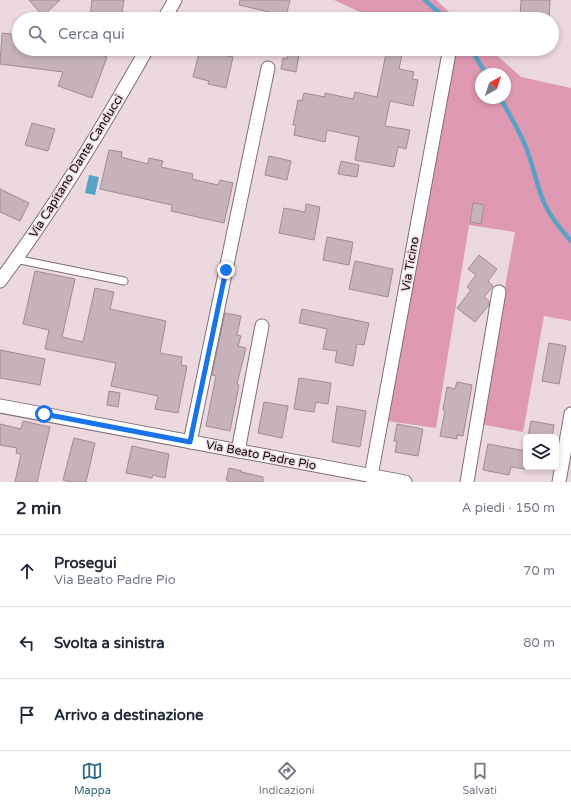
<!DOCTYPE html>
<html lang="it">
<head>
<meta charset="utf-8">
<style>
  body { margin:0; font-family:"Varela Round",sans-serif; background:#f6f6f7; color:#1f2937 }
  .controls { position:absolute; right:12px; bottom:12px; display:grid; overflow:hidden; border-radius:6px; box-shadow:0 2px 6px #0003 }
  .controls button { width:36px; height:36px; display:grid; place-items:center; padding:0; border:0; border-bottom:1px solid #e0e1e3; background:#fff; color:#1f2937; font:20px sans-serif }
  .compass { position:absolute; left:475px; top:68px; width:36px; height:36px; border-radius:50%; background:#fff; box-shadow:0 2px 6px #0003; rotate:39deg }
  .stop { position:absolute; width:12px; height:12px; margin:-9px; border:3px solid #1a73e8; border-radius:50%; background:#fff }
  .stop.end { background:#1a73e8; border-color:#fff; box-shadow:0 1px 4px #0008 }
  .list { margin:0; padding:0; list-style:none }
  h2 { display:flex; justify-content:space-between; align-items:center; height:52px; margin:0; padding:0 16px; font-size:17px }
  h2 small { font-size:13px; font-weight:400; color:#747a83 }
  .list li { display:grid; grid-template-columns:26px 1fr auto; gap:12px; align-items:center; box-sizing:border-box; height:72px; padding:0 16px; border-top:1px solid #e0e1e3 }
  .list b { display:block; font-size:15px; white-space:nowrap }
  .list p { margin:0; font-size:13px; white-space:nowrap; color:#747a83 }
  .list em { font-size:13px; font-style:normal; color:#747a83 }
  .icon { flex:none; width:22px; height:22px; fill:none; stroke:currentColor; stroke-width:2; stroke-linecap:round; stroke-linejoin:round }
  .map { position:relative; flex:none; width:571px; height:482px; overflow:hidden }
  .search { position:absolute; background:#fff; box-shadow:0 2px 6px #0003; left:12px; right:12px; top:12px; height:44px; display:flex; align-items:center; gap:10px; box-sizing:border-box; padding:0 14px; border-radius:22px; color:#747a83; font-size:15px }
  .sheet { height:268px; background:#fff }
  nav { display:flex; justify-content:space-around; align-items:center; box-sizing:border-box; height:56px; border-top:1px solid #e0e1e3; background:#fff; font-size:11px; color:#747a83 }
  nav a { display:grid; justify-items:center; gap:2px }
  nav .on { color:#316883 }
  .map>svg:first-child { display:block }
</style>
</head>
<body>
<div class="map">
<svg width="571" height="482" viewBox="0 0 571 482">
  <rect width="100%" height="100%" fill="#ecd8df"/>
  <g fill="#df99b2" fill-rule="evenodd">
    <path d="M334,0H436L457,19H375Z"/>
    <path d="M439,49H490L521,77L571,88V321L544,316L523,432L480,424L515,232L469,225L436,428L387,421L454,56ZM481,74H505V98H481Z"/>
  </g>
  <path fill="#59a2c6" d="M89,175L99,177L95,195L85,193Z"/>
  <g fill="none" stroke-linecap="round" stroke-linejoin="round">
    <g stroke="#59a2c6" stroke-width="4.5">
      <path d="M425,0L446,19"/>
      <path d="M471,49L486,74"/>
      <path d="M500,98C509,113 518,128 525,145C532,161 535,178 541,195C547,213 559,227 571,241"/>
    </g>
  </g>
  <g fill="#c7b4ba" stroke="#9f8d93">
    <path d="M29,0H60L43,16Z"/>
    <path d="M92,0H124L121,19H107L90,17Z"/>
    <path d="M240,0H290L286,16L239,5Z"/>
    <path d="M521,0H550L549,19L520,18Z"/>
    <path d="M2,33L19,35V49H84L107,57L92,98L58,86L63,72L0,64Z"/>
    <path d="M200,49L215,52V53L233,57L226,88L208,84L209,81L193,77Z"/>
    <path d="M288,49H300L296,72L281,69L283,58L287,59Z"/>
    <path d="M387,49H403L399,69L414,72L412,79L418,80L413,106L390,101L385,126L410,130L406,149L398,147L394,167L355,160L359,137L327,130L325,142L294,135L296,125H293L298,100L302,101L304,93L325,97V93L353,99L355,92L377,97Z"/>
    <path d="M32,123L55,129L48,151L25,145Z"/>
    <path d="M109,150L122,152L121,157L148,164L149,158L163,161L161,167L193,174L192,179L218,185L220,180L233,183L224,223L171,211L172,205L100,189Z"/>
    <path d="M269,156L291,161L287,180L265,175Z"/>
    <path d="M341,161L359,165L357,177L338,174Z"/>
    <path d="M0,189L29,203L20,221L0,212Z"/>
    <path d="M473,203L484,205L481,224L470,222Z"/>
    <path d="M306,204L320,207L314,240L279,233L284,208L305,212Z"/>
    <path d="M327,237L353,242L349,265L323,260Z"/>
    <path d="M479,255L497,269L488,281L493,286L484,297L489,301V305L475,322L457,308L471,290L467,287L476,275L468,269Z"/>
    <path d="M355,261L393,269L388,297L349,289Z"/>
    <path d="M35,271L75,279L62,337L83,342L95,288L114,292L110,309L166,321L160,353L182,357L181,365L187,366L178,413L155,409L158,396L111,386L116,363L45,349L49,330L23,324Z"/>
    <path d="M302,309L369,323L364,345L357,344L353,366L335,362L337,351L323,349L327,329L299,323Z"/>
    <path d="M225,313L241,316L237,335L241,336L238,346L246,348L237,384L239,385L230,431L206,426L216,376L212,375Z"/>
    <path d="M549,343L566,346L559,384L542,381Z"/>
    <path d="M0,350L45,359L40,385L0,378Z"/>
    <path d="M299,378L331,383L328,404L316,402L314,412L294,409Z"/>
    <path d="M457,382L472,385L463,436L457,435V439L440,436L445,411L443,410L447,387L455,389Z"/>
    <path d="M109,391L120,393L118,407L107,405Z"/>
    <path d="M264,402L288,406L282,438L258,433Z"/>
    <path d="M337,406L366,411L360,447L332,442Z"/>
    <path d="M23,421L50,427L37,482H15L21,454L16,453L17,448L0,445V424L21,429Z"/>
    <path d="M531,421L554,425L552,437H528Z"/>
    <path d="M397,424L423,429L418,456L395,452L397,441H394Z"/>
    <path d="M74,438L95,443L86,482H71L63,480Z"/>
    <path d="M488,444L526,451V469L511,467L509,475L483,470Z"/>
    <path d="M132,446L169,454L165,478L153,475L152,478L126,473Z"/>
    <path d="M229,468L242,471L241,472L263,477V482H228V480H226Z"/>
  </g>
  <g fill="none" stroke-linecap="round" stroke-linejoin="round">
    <defs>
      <path id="service" d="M15,259L124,281"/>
      <g id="minor">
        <path d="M164,19L175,0"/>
        <path d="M0,281C55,207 102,128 147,49"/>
        <path d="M0,406L405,482"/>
        <path d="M190,442L268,68"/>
        <path d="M238,451L262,326"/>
        <path d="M371,476L449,53"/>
        <path d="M467,482L499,292"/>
        <path d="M559,482L571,414"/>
      </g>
    </defs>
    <use href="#service" stroke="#806f75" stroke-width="9"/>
    <use href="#minor" stroke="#806f75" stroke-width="15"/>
    <use href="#service" stroke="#fff" stroke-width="7"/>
    <use href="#minor" stroke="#fff" stroke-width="13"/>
  </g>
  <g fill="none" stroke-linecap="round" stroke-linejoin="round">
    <path stroke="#1a73e8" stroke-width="5" d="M44,414L190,442L226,270"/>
  </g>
  <g text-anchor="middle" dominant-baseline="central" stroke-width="3" stroke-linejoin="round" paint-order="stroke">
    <g font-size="12" fill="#100a0c" stroke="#ecd8df">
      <text transform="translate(76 166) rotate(-58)">Via Capitano Dante Canducci</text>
      <text transform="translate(410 264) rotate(-80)">Via Ticino</text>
      <text transform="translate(261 455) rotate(11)">Via Beato Padre Pio</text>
    </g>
  </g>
</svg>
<div class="controls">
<button><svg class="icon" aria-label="layers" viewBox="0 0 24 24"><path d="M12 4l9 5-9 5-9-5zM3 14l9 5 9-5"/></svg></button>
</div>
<svg class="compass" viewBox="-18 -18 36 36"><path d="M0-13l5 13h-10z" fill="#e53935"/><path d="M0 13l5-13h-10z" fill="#747a83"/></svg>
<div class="stop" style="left:44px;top:414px"></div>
<div class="stop end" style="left:226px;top:270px"></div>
<div class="search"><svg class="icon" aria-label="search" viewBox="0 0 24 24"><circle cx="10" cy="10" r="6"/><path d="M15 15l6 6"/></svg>Cerca qui</div>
</div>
<section class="sheet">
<h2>2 min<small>A piedi · 150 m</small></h2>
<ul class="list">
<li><svg class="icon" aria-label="ahead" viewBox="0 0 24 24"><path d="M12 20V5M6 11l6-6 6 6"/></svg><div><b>Prosegui</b><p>Via Beato Padre Pio</p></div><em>70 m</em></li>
<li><svg class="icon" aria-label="left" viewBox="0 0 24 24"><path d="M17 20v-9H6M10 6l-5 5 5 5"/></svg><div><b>Svolta a sinistra</b></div><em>80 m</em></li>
<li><svg class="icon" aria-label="arrive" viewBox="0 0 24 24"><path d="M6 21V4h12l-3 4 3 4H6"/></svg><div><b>Arrivo a destinazione</b></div></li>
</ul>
</section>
<nav>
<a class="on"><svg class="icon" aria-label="map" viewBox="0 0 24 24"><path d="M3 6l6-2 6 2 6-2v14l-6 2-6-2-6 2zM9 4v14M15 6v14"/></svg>Mappa</a>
<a><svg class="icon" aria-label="directions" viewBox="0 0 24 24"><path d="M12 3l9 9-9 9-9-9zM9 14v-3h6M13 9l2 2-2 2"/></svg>Indicazioni</a>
<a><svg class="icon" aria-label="saved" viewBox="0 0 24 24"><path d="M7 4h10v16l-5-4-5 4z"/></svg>Salvati</a>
</nav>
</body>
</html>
